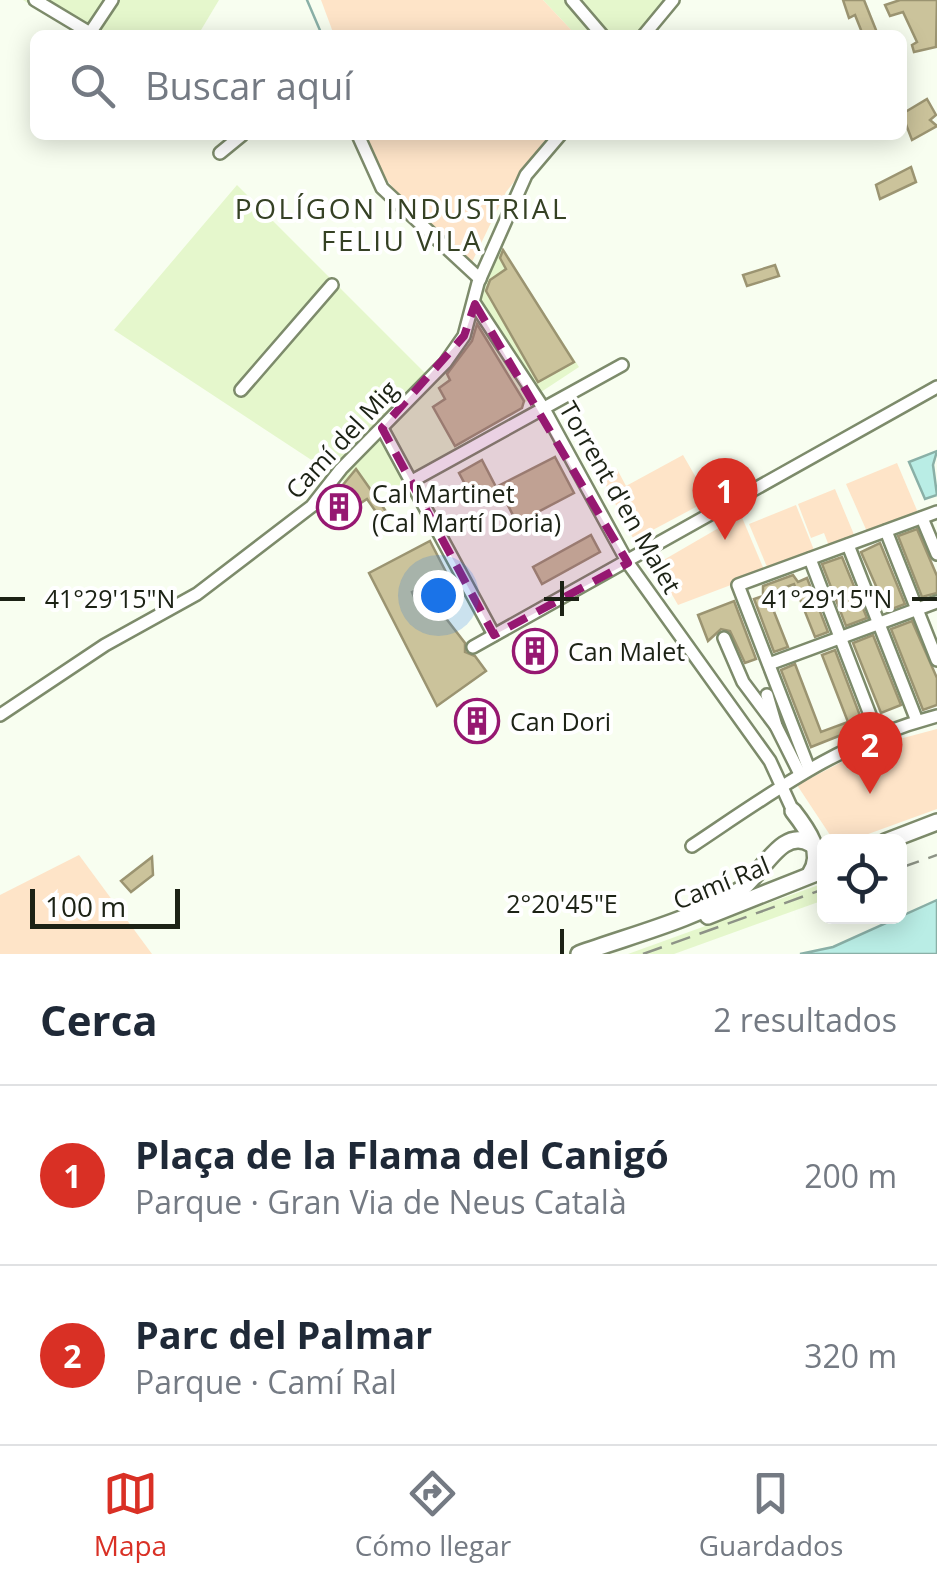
<!DOCTYPE html>
<html lang="es">
<head>
<meta charset="utf-8">
<style>
  body { margin:0; font-family:"Open Sans",sans-serif; background:#f2f2f3; color:#1f2937 }
  .controls { position:absolute; right:30px; bottom:30px; display:grid; overflow:hidden; border-radius:15px; box-shadow:0 5px 25px #0003 }
  .controls button { width:90px; height:90px; display:grid; place-items:center; padding:0; border:0; border-bottom:2px solid #e0e1e3; background:#fff; color:#1f2937; font:50px sans-serif }
  .scale { position:absolute; left:30px; bottom:25px; width:150px; box-sizing:border-box; padding-left:10px; border:5px solid #1c2215; border-top:0; font-size:28px; line-height:35px; white-space:nowrap; color:#1c2215; -webkit-text-stroke:8px #fff; paint-order:stroke }
  .you { position:absolute; left:438px; top:595px; width:35px; height:35px; margin:-25px; border:8px solid #fff; border-radius:50%; background:#1a73e8; box-shadow:0 0 0 15px #1a73e833 }
  .badge { display:grid; place-items:center; width:65px; height:65px; border-radius:50%; background:#d93025; color:#fff; font-size:32px; font-weight:700 }
  .pin { position:absolute; translate:-50% -82px; filter:drop-shadow(0 2px 5px #0008) }
  .pin::after { content:''; position:absolute; top:52px; width:35px; height:30px; background:inherit; clip-path:polygon(0 0,100% 0,50% 100%) }
  .list { margin:0; padding:0; list-style:none }
  h2 { display:flex; justify-content:space-between; align-items:center; height:130px; margin:0; padding:0 40px; font-size:42px }
  h2 small { font-size:32px; font-weight:400; color:#747a83 }
  .list li { display:grid; grid-template-columns:65px 1fr auto; gap:30px; align-items:center; box-sizing:border-box; height:180px; padding:0 40px; border-top:2px solid #e0e1e3 }
  .list b { display:block; font-size:38px; white-space:nowrap }
  .list p { margin:0; font-size:32px; white-space:nowrap; color:#747a83 }
  .list em { font-size:32px; font-style:normal; color:#747a83 }
  .icon { flex:none; width:55px; height:55px; fill:none; stroke:currentColor; stroke-width:2; stroke-linecap:round; stroke-linejoin:round }
  .map { position:relative; flex:none; width:937px; height:954px; overflow:hidden }
  .search { position:absolute; background:#fff; box-shadow:0 5px 25px #0003; left:30px; right:30px; top:30px; height:110px; display:flex; align-items:center; gap:25px; box-sizing:border-box; padding:0 35px; border-radius:15px; color:#747a83; font-size:38px }
  .sheet { height:490px; background:#fff }
  nav { display:flex; justify-content:space-around; align-items:center; box-sizing:border-box; height:140px; border-top:2px solid #e0e1e3; background:#fff; font-size:28px; color:#747a83 }
  nav a { display:grid; justify-items:center; gap:5px }
  nav .on { color:#d93025 }
  .map>svg:first-child { display:block }
</style>
</head>
<body>
<div class="map">
<svg width="937" height="954" viewBox="0 0 937 954">
  <rect width="100%" height="100%" fill="#f8fef0"/>
  <g fill="#e5f7cc">
    <path d="M23,0H219L198,35H79Z"/>
    <path d="M543,0H678L648,35H576Z"/>
    <path d="M237,185L435,383L500,245L579,367L392,490L348,484L114,330Z"/>
    <path d="M824,883V900L674,954H628Z"/>
  </g>
  <g fill="#fee4c8">
    <path d="M321,0H543L576,35H334Z"/>
    <path d="M364,135H551L506,192L471,264C433,227 379,188 364,135Z"/>
    <path d="M683,455L709,500L634,540L601,476L617,469L626,486Z"/>
    <path d="M897,463L919,515L868,534L846,484Z"/>
    <path d="M835,489L855,537L829,546L824,533L811,538L798,504Z"/>
    <path d="M796,505L814,550L767,567L749,524Z"/>
    <path d="M741,515L765,572L678,605L655,565Z"/>
    <path d="M937,729V809L849,841H834L797,785L873,746Z"/>
    <path d="M79,855L152,954H0V895Z"/>
  </g>
  <g fill="#b9ede5" stroke="#8ab0a7" stroke-width="2.5">
    <path d="M937,451L933,465L937,495L925,499L909,462Z"/>
    <path d="M937,900V954H800L833,947Z"/>
  </g>
  <g fill="none" stroke-linecap="round" stroke-linejoin="round">
    <path stroke="#8ab0a7" stroke-width="2.5" d="M307,0L322,35"/>
  </g>
  <g fill="#cbc39b" stroke="#9b9471" stroke-width="2.5">
    <path d="M843,0H864L878,35H863L855,15L849,18Z"/>
    <path d="M900,0H937L936,47L914,52L912,45L917,42L903,12L890,16L885,5Z"/>
    <path d="M927,99L936,115L930,120L937,126L912,140L902,114Z"/>
    <path d="M911,167L916,182L880,199L876,185Z"/>
    <path d="M503,250L574,362L538,382L486,291L490,280L506,269L500,258Z"/>
    <path d="M775,265L779,276L747,286L743,275Z"/>
    <path d="M477,324L524,401L522,408L455,446L433,407L445,399L439,388L450,380L447,374L472,341Z"/>
    <path d="M555,457L574,493L517,523L498,486Z"/>
    <path d="M482,460L497,489L474,501L459,473Z"/>
    <path d="M356,469L390,517L383,522L367,499L332,522L324,508Z"/>
    <path d="M917,529L937,576V593L922,597L898,536Z"/>
    <path d="M591,535L600,552L542,584L533,567Z"/>
    <path d="M430,541L447,574L412,592L418,606L451,590L458,603L441,612L465,643V652L475,656L486,671L437,706L369,573Z"/>
    <path d="M880,543L905,604L887,611L861,552Z"/>
    <path d="M842,557L867,618L846,626L822,564Z"/>
    <path d="M793,575L798,582L807,578L828,632L815,637L794,584L767,594L788,647L774,652L754,599L763,596V586Z"/>
    <path d="M734,601L756,659L745,663L730,631L721,629L708,641L698,615Z"/>
    <path d="M912,621L937,678V705L923,710L891,629Z"/>
    <path d="M541,634L553,650L547,654L551,660L537,670L533,664L529,668L517,652Z"/>
    <path d="M873,635L901,705L881,713L853,643Z"/>
    <path d="M835,650L864,726L811,747L781,670L795,664L821,732L848,722L822,655Z"/>
    <path d="M486,706L494,725L468,736L460,717Z"/>
    <path d="M152,857L153,875L131,892L121,881Z"/>
  </g>
  <g fill="none" stroke-linecap="round" stroke-linejoin="round">
    <defs>
      <g id="minor">
        <path d="M35,0L90,33L112,0"/>
        <path d="M572,0L602,35"/>
        <path d="M644,35L673,0"/>
        <path d="M358,135L382,188L480,279"/>
        <path d="M220,153L242,135"/>
        <path d="M475,304L544,409L628,563L770,761L793,811"/>
        <path d="M241,390L332,285"/>
        <path d="M382,428L494,635"/>
        <path d="M412,481L622,365"/>
        <path d="M922,518L937,554"/>
        <path d="M886,531L937,660"/>
        <path d="M848,545L917,721"/>
        <path d="M810,559L877,733"/>
        <path d="M724,638L743,682L776,726"/>
        <path d="M473,647L937,387"/>
        <path d="M769,664L937,602"/>
        <path d="M767,695L776,726L800,774"/>
        <path d="M0,715L105,645L197,594L312,506L341,469L445,363L464,336L478,283L526,175L560,135"/>
        <path d="M809,769L738,585L937,512"/>
        <path d="M692,846C773,792 841,741 937,716"/>
      </g>
      <g id="major">
        <path d="M793,811C807,829 825,853 810,874"/>
        <path d="M885,842L937,822"/>
        <path d="M708,916L824,870"/>
        <path d="M579,954C631,935 694,920 740,890C762,875 782,825 811,844"/>
      </g>
    </defs>
    <use href="#minor" stroke="#7d8b6b" stroke-width="16"/>
    <use href="#major" stroke="#7d8b6b" stroke-width="20"/>
    <use href="#minor" stroke="#fff" stroke-width="11"/>
    <use href="#major" stroke="#fff" stroke-width="15"/>
    <g stroke="#8d9386" stroke-width="2.5" stroke-dasharray="20 10" stroke-linecap="butt">
      <path d="M900,868L937,855"/>
      <path d="M643,954L824,889"/>
    </g>
  </g>
  <path fill="#961871" fill-opacity="0.2" stroke="#961871" stroke-width="8" stroke-dasharray="20 12" stroke-linejoin="round" d="M475,304L628,563L494,635L382,428L464,336Z"/>
  <path fill="none" stroke="#1c2215" stroke-width="4" d="M562,581V616M0,599H25M544,599H579M912,599H937M562,929V954"/>
  <defs>
    <symbol id="building-ring" viewBox="-11 -11 22 22"><circle r="9.5" fill="#fff" stroke="#961871" stroke-width="1.5"/><path d="M-4-6H4V6H1V3H-1V6H-4ZM-2.5-4.3h1.7v1.8h-1.7ZM.8-4.3h1.7v1.8H.8ZM-2.5-1h1.7V.8h-1.7ZM.8-1h1.7V.8H.8Z" fill="#961871"/></symbol>
  </defs>
  <g fill-rule="evenodd">
    <use href="#building-ring" x="314" y="482" width="50" height="50"/>
    <use href="#building-ring" x="510" y="626" width="50" height="50"/>
    <use href="#building-ring" x="452" y="696" width="50" height="50"/>
  </g>
  <g text-anchor="middle" dominant-baseline="central" stroke-width="8" stroke-linejoin="round" paint-order="stroke">
    <g font-size="25" fill="#1c2215" stroke="#fff">
      <text transform="translate(341 439) rotate(-47)">Camí del Mig</text>
      <text transform="translate(621 497) rotate(60)">Torrent d'en Malet</text>
      <text transform="translate(721 882) rotate(-22)">Camí Ral</text>
    </g>
    <g font-size="25" fill="#1c2215" stroke="#fff" text-anchor="start">
      <text x="372" y="493">Cal Martinet<tspan x="372" dy="29">(Cal Martí Doria)</tspan></text>
      <text x="568" y="651">Can Malet</text>
      <text x="510" y="721">Can Dori</text>
    </g>
    <g font-size="28" letter-spacing="2.5" fill="#354124" stroke="#fff">
      <text x="402" y="208">POLÍGON INDUSTRIAL<tspan x="402" dy="32">FELIU VILA</tspan></text>
    </g>
  </g>
  <g font-size="25" text-anchor="middle" fill="#1c2215" stroke="#fff" stroke-width="8" stroke-linejoin="round" paint-order="stroke">
    <text x="110" y="608">41°29'15"N</text>
    <text x="827" y="608">41°29'15"N</text>
    <text x="562" y="913">2°20'45"E</text>
  </g>
</svg>
<div class="controls">
<button><svg class="icon" aria-label="locate" viewBox="0 0 24 24"><circle cx="12" cy="12" r="6"/><path d="M12 2v4M12 18v4M2 12h4M18 12h4"/></svg></button>
</div>
<div class="scale">100 m</div>
<div class="you"></div>
<div class="pin badge" style="left:725px;top:540px">1</div>
<div class="pin badge" style="left:870px;top:794px">2</div>
<div class="search"><svg class="icon" aria-label="search" viewBox="0 0 24 24"><circle cx="10" cy="10" r="6"/><path d="M15 15l6 6"/></svg>Buscar aquí</div>
</div>
<section class="sheet">
<h2>Cerca<small>2 resultados</small></h2>
<ul class="list">
<li><span class="badge">1</span><div><b>Plaça de la Flama del Canigó</b><p>Parque · Gran Via de Neus Català</p></div><em>200 m</em></li>
<li><span class="badge">2</span><div><b>Parc del Palmar</b><p>Parque · Camí Ral</p></div><em>320 m</em></li>
</ul>
</section>
<nav>
<a class="on"><svg class="icon" aria-label="map" viewBox="0 0 24 24"><path d="M3 6l6-2 6 2 6-2v14l-6 2-6-2-6 2zM9 4v14M15 6v14"/></svg>Mapa</a>
<a><svg class="icon" aria-label="directions" viewBox="0 0 24 24"><path d="M12 3l9 9-9 9-9-9zM9 14v-3h6M13 9l2 2-2 2"/></svg>Cómo llegar</a>
<a><svg class="icon" aria-label="saved" viewBox="0 0 24 24"><path d="M7 4h10v16l-5-4-5 4z"/></svg>Guardados</a>
</nav>
</body>
</html>
